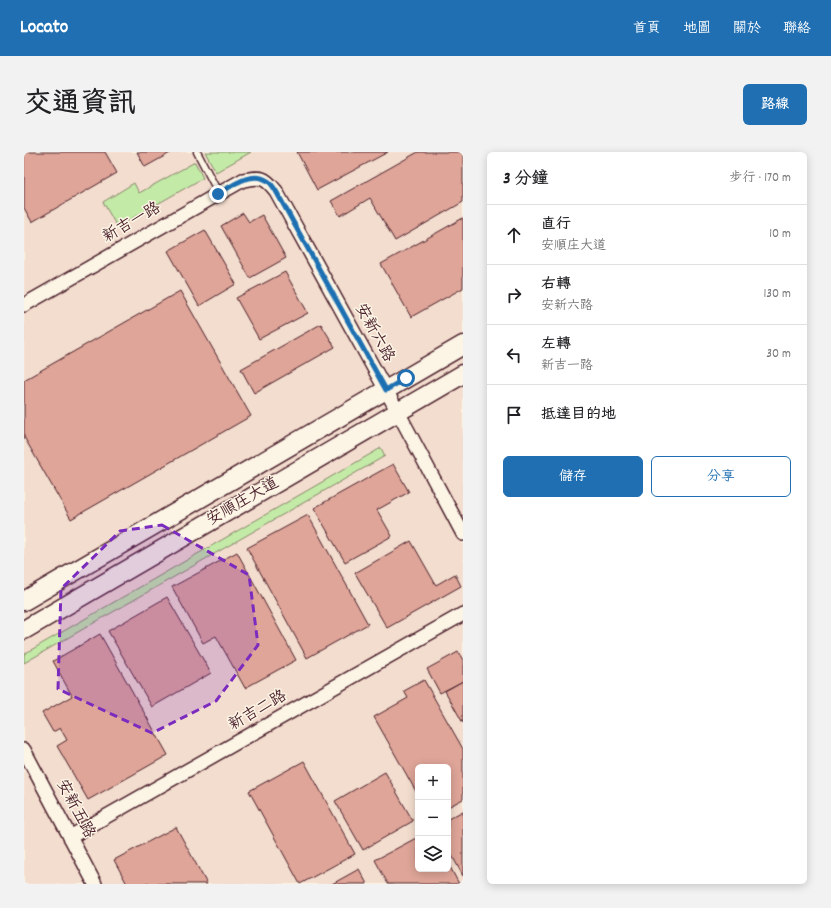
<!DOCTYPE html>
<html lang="zh-TW">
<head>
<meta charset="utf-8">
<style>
  body { margin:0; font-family:Dekko,"LXGW WenKai TC",sans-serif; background:#f2f2f2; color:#202124 }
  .controls { position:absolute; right:12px; bottom:12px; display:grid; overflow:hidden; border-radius:6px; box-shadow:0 2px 10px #0003 }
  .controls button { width:36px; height:36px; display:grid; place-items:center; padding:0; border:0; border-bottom:1px solid #e0e0e0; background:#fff; color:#202124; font:20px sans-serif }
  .stop { position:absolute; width:12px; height:12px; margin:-9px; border:3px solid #1f6fb2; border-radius:50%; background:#fff }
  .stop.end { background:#1f6fb2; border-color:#fff; box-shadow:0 1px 4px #0008 }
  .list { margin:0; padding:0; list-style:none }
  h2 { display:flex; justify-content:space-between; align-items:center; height:52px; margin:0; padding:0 16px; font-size:17px }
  h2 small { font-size:13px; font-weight:400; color:#757577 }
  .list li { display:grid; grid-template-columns:26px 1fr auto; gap:12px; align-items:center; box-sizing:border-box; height:60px; padding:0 16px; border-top:1px solid #e0e0e0 }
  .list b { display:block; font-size:15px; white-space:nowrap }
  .list p { margin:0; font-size:13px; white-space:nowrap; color:#757577 }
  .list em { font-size:13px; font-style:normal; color:#757577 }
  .actions { display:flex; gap:8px; padding:12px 16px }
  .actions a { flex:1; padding:9px 0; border:1px solid #1f6fb2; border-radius:6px; text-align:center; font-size:14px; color:#1f6fb2 }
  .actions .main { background:#1f6fb2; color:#fff }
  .icon { flex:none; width:22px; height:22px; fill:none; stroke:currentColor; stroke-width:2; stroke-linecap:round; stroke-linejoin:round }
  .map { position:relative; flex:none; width:439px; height:732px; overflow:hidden; border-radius:6px }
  header { display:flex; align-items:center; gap:24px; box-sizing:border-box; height:56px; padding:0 20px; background:#1f6fb2; color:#fff }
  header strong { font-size:19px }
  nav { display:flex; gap:22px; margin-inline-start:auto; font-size:14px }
  .intro { display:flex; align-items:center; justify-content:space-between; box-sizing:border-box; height:96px; padding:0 24px }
  h1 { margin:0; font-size:28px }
  .button { padding:10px 18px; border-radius:6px; background:#1f6fb2; color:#fff; font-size:14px; font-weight:700 }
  main { display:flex; gap:24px; padding:0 24px }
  aside { flex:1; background:#fff; border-radius:6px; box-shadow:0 2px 10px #0003 }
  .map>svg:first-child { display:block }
</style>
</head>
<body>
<header>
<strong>Locato</strong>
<nav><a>首頁</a><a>地圖</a><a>關於</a><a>聯絡</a></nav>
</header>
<div class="intro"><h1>交通資訊</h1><a class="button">路線</a></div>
<main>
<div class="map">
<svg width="439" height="732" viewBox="0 0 439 732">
  <rect width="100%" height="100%" fill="#fcf5e5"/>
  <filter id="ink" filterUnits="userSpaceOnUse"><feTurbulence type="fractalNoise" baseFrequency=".025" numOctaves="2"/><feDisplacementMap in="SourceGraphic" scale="8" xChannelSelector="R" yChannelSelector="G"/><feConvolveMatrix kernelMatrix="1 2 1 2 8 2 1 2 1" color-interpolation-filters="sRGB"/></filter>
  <g filter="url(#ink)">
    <path fill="#f3ddce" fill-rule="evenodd" d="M0,0H439V732H0ZM394,615H424V717H394Z"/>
    <g fill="#c3eba7" stroke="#868569">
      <path d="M181,0H227L192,20Z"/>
      <path d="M171,10L179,26L93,75L79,50L110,31L115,41Z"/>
      <path d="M357,296L361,304L0,511V502Z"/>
    </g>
    <g fill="#dea598" stroke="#4a1f2b">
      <path d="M0,0H81L93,21L8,70L0,56Z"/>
      <path d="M113,0H148L121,15Z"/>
      <path d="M273,0H364L293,38Z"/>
      <path d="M394,0H439V50L371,89L346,46L316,64L307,49Z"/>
      <path d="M219,61L225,70L238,63L262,106L226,126L197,74Z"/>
      <path d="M439,66V136L387,165L357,112Z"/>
      <path d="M181,78L212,132L175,154L144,99Z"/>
      <path d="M261,120L284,161L235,187L212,146Z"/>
      <path d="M156,139L227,264L47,367L0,285V228Z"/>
      <path d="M297,172L311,195L230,241L217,217Z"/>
      <path d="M369,312L385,340L353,358L368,384L321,410L290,356Z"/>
      <path d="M284,363L344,472L283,506L223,396Z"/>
      <path d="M387,389L412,433L431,422L437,434L363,476L331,421Z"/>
      <path d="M213,400L272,508L221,536L192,484L179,491L148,435Z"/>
      <path d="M143,445L187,521L128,555L84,479Z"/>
      <path d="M76,482L144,603L64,648L33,594L43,588L36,576L29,580L18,561L48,544L29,509Z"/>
      <path d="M434,500L439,508V529L416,541L403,517Z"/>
      <path d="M400,528L439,597V647L424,655V615H394V643L350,565L384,546L380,539Z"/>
      <path d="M439,529V571L421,539Z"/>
      <path d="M280,609L331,702L276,732L225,639Z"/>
      <path d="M361,620L389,669L339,698L311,649Z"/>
      <path d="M439,659V724L424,696V667Z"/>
      <path d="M152,675L183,732H103L90,708Z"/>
      <path d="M394,685V717H424V711L435,732H364L351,708Z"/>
      <path d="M335,717L343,732H308Z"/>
    </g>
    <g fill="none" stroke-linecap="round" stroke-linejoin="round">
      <defs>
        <path id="lane" d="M173,0L195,42"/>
        <g id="street">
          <path d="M0,153L219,28C237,25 240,24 252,39L374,260L439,382"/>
          <path d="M0,598L71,732"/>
          <path d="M46,685L439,462"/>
        </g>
        <g id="secondary">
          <path d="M0,449L439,193"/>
          <path d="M0,478L439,222"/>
        </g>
      </defs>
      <use href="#lane" stroke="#4a1f2b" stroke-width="9"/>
      <use href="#street" stroke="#4a1f2b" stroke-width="16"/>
      <use href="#secondary" stroke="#4a1f2b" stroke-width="21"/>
      <use href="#lane" stroke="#fcf5e5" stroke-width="6"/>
      <use href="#street" stroke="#fcf5e5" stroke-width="13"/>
      <use href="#secondary" stroke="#fcf5e5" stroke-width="18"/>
    </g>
  </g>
  <g fill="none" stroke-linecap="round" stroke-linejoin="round" filter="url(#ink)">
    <path stroke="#1f6fb2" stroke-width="5" d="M194,42C209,33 228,18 244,29C247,31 250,36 252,39L362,238L382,226"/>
  </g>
  <path fill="#7b2cbf" fill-opacity="0.2" stroke="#7b2cbf" stroke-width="3" stroke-dasharray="8 5" stroke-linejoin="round" d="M138,373L225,423L234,493L192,549L128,581L34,537L37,437L96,379Z"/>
  <g text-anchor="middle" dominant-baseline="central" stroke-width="3" stroke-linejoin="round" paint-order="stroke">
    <g font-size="16" fill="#4a1f2b" stroke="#fcf5e5">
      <text transform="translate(108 71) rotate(-30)">新吉一路</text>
      <text transform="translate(350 181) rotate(61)">安新六路</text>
      <text transform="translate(219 350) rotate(-30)">安順庄大道</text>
      <text transform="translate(234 559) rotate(-30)">新吉二路</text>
      <text transform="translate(51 657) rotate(62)">安新五路</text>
    </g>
  </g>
</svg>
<div class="controls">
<button>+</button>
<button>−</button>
<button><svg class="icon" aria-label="layers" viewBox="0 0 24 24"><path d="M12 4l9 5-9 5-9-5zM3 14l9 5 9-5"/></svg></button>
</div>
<div class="stop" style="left:382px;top:226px"></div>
<div class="stop end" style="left:194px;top:42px"></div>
</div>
<aside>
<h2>3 分鐘<small>步行 · 170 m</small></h2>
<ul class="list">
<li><svg class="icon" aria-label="ahead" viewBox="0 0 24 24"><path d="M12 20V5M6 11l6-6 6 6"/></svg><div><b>直行</b><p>安順庄大道</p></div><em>10 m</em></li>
<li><svg class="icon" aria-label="right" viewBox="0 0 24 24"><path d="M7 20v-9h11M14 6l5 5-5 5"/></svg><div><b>右轉</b><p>安新六路</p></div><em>130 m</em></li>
<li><svg class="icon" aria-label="left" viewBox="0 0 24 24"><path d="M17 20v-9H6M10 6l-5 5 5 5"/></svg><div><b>左轉</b><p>新吉一路</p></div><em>30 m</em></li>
<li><svg class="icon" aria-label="arrive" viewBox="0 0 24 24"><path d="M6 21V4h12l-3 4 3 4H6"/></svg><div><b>抵達目的地</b></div></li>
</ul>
<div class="actions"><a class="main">儲存</a><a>分享</a></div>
</aside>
</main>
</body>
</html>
